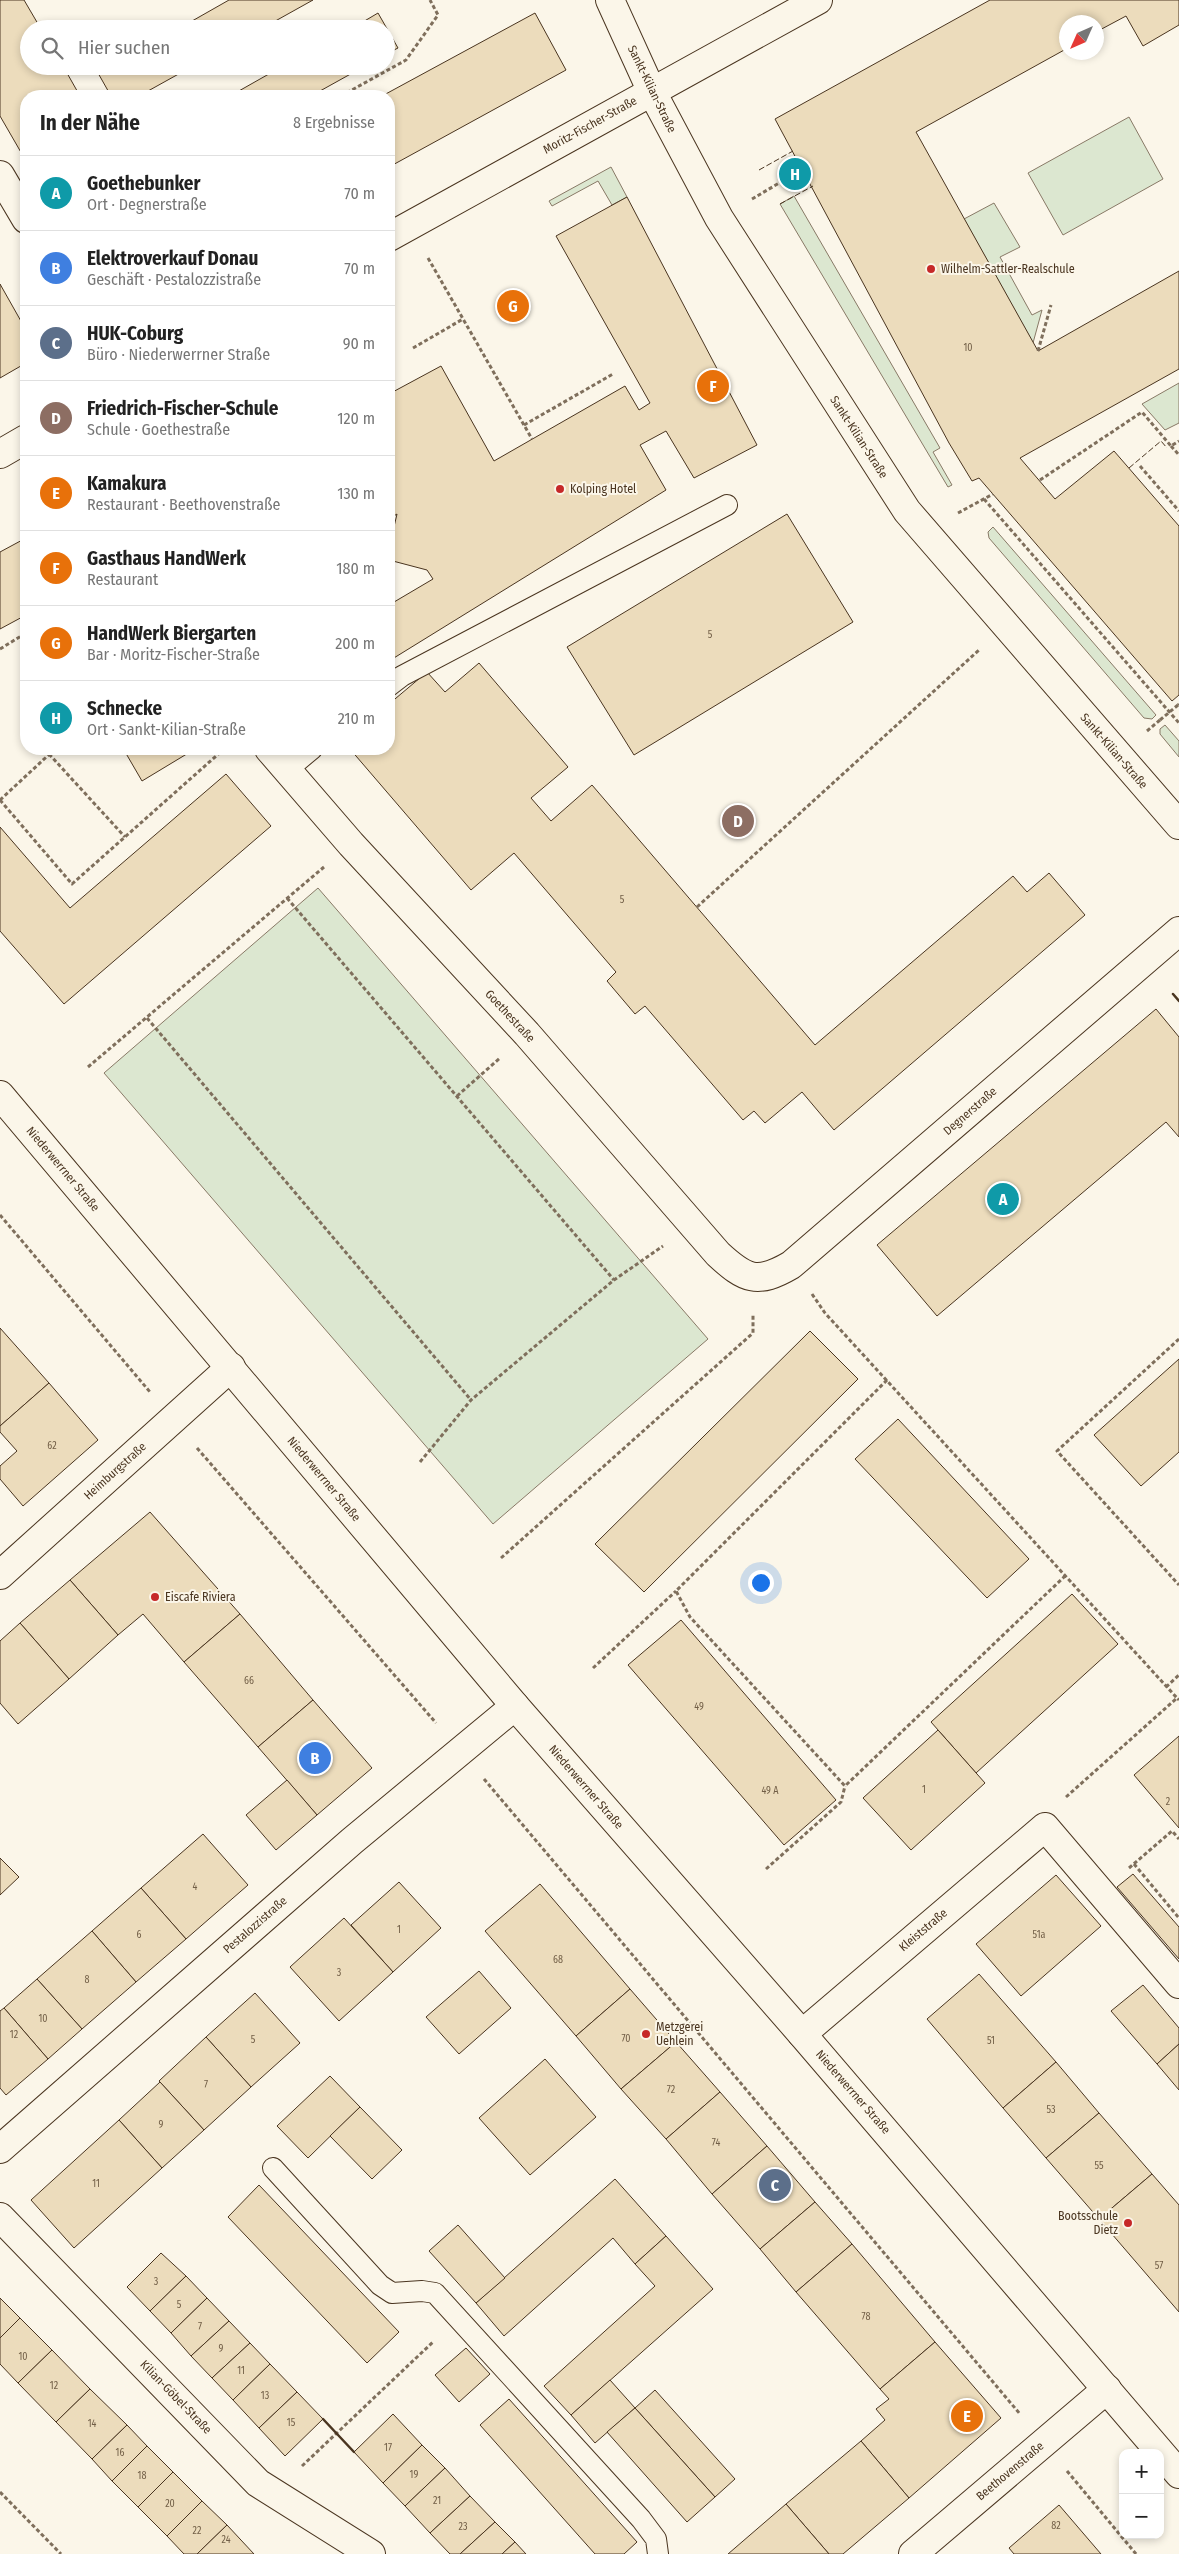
<!DOCTYPE html>
<html lang="de">
<head>
<meta charset="utf-8">
<style>
  body { margin:0; font-family:"Fira Sans Condensed",sans-serif; background:#f6f6f6; color:#222 }
  .controls { position:absolute; right:15px; bottom:15px; display:grid; overflow:hidden; border-radius:10px; box-shadow:0 2px 8px #0003 }
  .controls button { width:45px; height:45px; display:grid; place-items:center; padding:0; border:0; border-bottom:1px solid #e0e0e0; background:#fff; color:#222; font:25px sans-serif }
  .compass { position:absolute; left:1059px; top:15px; width:45px; height:45px; border-radius:50%; background:#fff; box-shadow:0 2px 8px #0003; rotate:225deg }
  .you { position:absolute; left:760px; top:1582px; width:18px; height:18px; margin:-12px; border:4px solid #fff; border-radius:50%; background:#1a73e8; box-shadow:0 0 0 8px #1a73e833 }
  .badge { display:grid; place-items:center; width:32px; height:32px; border-radius:50%; background:#c62828; color:#fff; font-size:16px; font-weight:700 }
  .pin { position:absolute; translate:-50% -50%; border:2px solid #fff; box-shadow:0 1px 5px #0006 }
  .list { margin:0; padding:0; list-style:none }
  h2 { display:flex; justify-content:space-between; align-items:center; height:65px; margin:0; padding:0 20px; font-size:21px }
  h2 small { font-size:16px; font-weight:400; color:#767676 }
  .list li { display:grid; grid-template-columns:32px 1fr auto; gap:15px; align-items:center; box-sizing:border-box; height:75px; padding:0 20px; border-top:1px solid #e0e0e0 }
  .list b { display:block; font-size:19px; white-space:nowrap }
  .list p { margin:0; font-size:16px; white-space:nowrap; color:#767676 }
  .list em { font-size:16px; font-style:normal; color:#767676 }
  .icon { flex:none; width:28px; height:28px; fill:none; stroke:currentColor; stroke-width:2; stroke-linecap:round; stroke-linejoin:round }
  .map { position:relative; flex:none; width:1179px; height:2554px; overflow:hidden }
  .search { position:absolute; background:#fff; box-shadow:0 2px 8px #0003; left:20px; top:20px; width:375px; height:55px; display:flex; align-items:center; gap:12px; box-sizing:border-box; padding:0 18px; border-radius:28px; color:#767676; font-size:19px }
  .panel { position:absolute; background:#fff; box-shadow:0 2px 8px #0003; left:20px; top:90px; width:375px; height:665px; border-radius:20px }
  .map>svg:first-child { display:block }
</style>
</head>
<body>
<div class="map">
<svg width="1179" height="2554" viewBox="0 0 1179 2554">
  <rect width="100%" height="100%" fill="#fbf6e9"/>
  <g fill="#dce7d0" stroke="#887966">
    <path d="M1129,117L1163,179L1063,235L1028,173Z"/>
    <path d="M611,167L627,197L612,205L598,181L552,206L549,201Z"/>
    <path d="M794,196L940,448L933,452L952,485L948,487L780,204Z"/>
    <path d="M994,203L1020,247L1000,257L1032,315L1042,310L1033,343L964,219Z"/>
    <path d="M1179,383V423L1165,430L1142,404Z"/>
    <path d="M993,527L1156,715L1152,719L1144,718L989,538L988,532Z"/>
    <path d="M1165,725L1179,741V757L1160,734V729Z"/>
    <path d="M318,888L708,1339L493,1524L104,1073Z"/>
  </g>
  <g fill="#ecdcbc" stroke="#4a3520">
    <path d="M0,0H24L41,29H29V66H63L80,96H26V161L0,116Z"/>
    <path d="M229,0H313L261,29H178Z"/>
    <path d="M990,0H1179V25L1143,46L1126,16L1096,32V22H1066V49L916,132L1038,351L1179,271V369L1020,458L1055,499L1114,451L1179,526V695L1172,701L979,478L972,481L949,443L775,119Z"/>
    <path d="M378,13L398,48L386,54V29H351Z"/>
    <path d="M535,13L566,70L389,167V96H382Z"/>
    <path d="M110,66H193L139,96H111L98,73Z"/>
    <path d="M283,66H365L311,96H230Z"/>
    <path d="M627,197L757,445L694,478L666,431L640,445L666,490L389,661V605L433,579L427,570L389,560V548L397,514L389,519V394L441,366L494,461L625,386L639,410L650,403L556,236Z"/>
    <path d="M0,284L26,330V363L0,378Z"/>
    <path d="M787,514L853,622L634,755L567,647Z"/>
    <path d="M26,538V615L0,629V552Z"/>
    <path d="M479,663L568,767L531,798L551,821L592,785L815,1045L1013,876L1027,892L1049,873L1085,915L834,1130L802,1092L765,1123L754,1111L743,1120L645,1006L635,1014L607,981L616,972L514,853L471,890L350,749H389V704L427,672L445,692Z"/>
    <path d="M127,749H195L142,781L124,750Z"/>
    <path d="M226,774L271,826L64,1004L0,931V827L70,908Z"/>
    <path d="M1156,1009L1179,1037V1137L1166,1122L937,1316L877,1245Z"/>
    <path d="M0,1328L49,1383L0,1426Z"/>
    <path d="M810,1331L858,1379L644,1592L595,1544Z"/>
    <path d="M1179,1359V1452L1141,1486L1094,1435Z"/>
    <path d="M49,1383L98,1440L23,1506L0,1479V1466L17,1451L0,1432V1426Z"/>
    <path d="M898,1419L1029,1559L987,1598L855,1459Z"/>
    <path d="M150,1512L240,1614L184,1662L143,1614L118,1635L70,1580Z"/>
    <path d="M70,1580L118,1635L69,1679L20,1623Z"/>
    <path d="M1072,1594L1118,1644L976,1773L931,1722Z"/>
    <path d="M240,1614L313,1700L258,1747L184,1662Z"/>
    <path d="M681,1620L836,1800L784,1845L628,1665Z"/>
    <path d="M20,1623L69,1679L18,1724L0,1703V1641Z"/>
    <path d="M313,1700L372,1768L317,1815L258,1747Z"/>
    <path d="M938,1730L985,1783L911,1850L863,1798Z"/>
    <path d="M1179,1736V1828L1134,1775Z"/>
    <path d="M287,1780L317,1815L276,1850L246,1815Z"/>
    <path d="M203,1834L248,1885L186,1939L141,1888Z"/>
    <path d="M0,1858L19,1877L0,1895Z"/>
    <path d="M1133,1874L1179,1927V1959L1117,1887Z"/>
    <path d="M1056,1875L1101,1926L1021,1996L976,1944Z"/>
    <path d="M399,1882L441,1928L393,1972L351,1925Z"/>
    <path d="M540,1884L630,1989L576,2036L485,1931Z"/>
    <path d="M141,1888L186,1939L136,1982L92,1931Z"/>
    <path d="M344,1918L393,1972L339,2021L290,1967Z"/>
    <path d="M92,1931L136,1982L82,2029L37,1979Z"/>
    <path d="M479,1971L511,2008L459,2054L426,2017Z"/>
    <path d="M979,1974L1056,2062L1003,2108L927,2019Z"/>
    <path d="M37,1979L82,2029L48,2059L4,2008Z"/>
    <path d="M1143,1985L1179,2028V2044L1157,2064L1111,2011Z"/>
    <path d="M630,1989L676,2042L621,2089L576,2036Z"/>
    <path d="M255,1993L300,2043L251,2087L206,2037Z"/>
    <path d="M4,2008L48,2059L6,2095L0,2088V2011Z"/>
    <path d="M206,2037L251,2087L204,2130L159,2081Z"/>
    <path d="M676,2042L720,2092L666,2139L621,2089Z"/>
    <path d="M1179,2044V2090L1157,2064Z"/>
    <path d="M545,2059L596,2117L530,2175L479,2118Z"/>
    <path d="M1056,2062L1099,2113L1046,2158L1003,2108Z"/>
    <path d="M330,2076L360,2107L308,2158L277,2126Z"/>
    <path d="M160,2082L204,2130L162,2168L119,2120Z"/>
    <path d="M720,2092L767,2146L712,2194L666,2139Z"/>
    <path d="M360,2107L402,2150L372,2179L330,2136Z"/>
    <path d="M1099,2113L1152,2174L1099,2219L1046,2158Z"/>
    <path d="M119,2120L162,2168L74,2248L31,2200Z"/>
    <path d="M767,2146L815,2202L760,2249L712,2194Z"/>
    <path d="M1152,2174L1179,2205V2312L1099,2219Z"/>
    <path d="M615,2179L666,2236L635,2264L613,2238L504,2336L476,2303Z"/>
    <path d="M259,2185L399,2332L367,2363L228,2217Z"/>
    <path d="M815,2202L852,2244L796,2292L760,2249Z"/>
    <path d="M458,2225L505,2278L476,2303L429,2251Z"/>
    <path d="M666,2236L713,2289L571,2415L544,2386L655,2286L635,2264Z"/>
    <path d="M852,2244L935,2342L880,2389L796,2292Z"/>
    <path d="M161,2253L186,2276L150,2311L127,2287Z"/>
    <path d="M186,2276L207,2298L171,2333L150,2311Z"/>
    <path d="M0,2298L20,2318L0,2338Z"/>
    <path d="M207,2298L229,2321L191,2356L171,2333Z"/>
    <path d="M20,2318L52,2350L18,2383L0,2364V2338Z"/>
    <path d="M229,2321L250,2343L212,2378L191,2356Z"/>
    <path d="M935,2342L1001,2418L909,2498L861,2441L885,2420L876,2409L889,2399L880,2389Z"/>
    <path d="M250,2343L270,2364L233,2400L212,2378Z"/>
    <path d="M466,2348L490,2374L459,2402L435,2375Z"/>
    <path d="M52,2350L90,2389L56,2422L18,2383Z"/>
    <path d="M270,2364L297,2392L259,2428L233,2400Z"/>
    <path d="M610,2380L635,2408L595,2443L571,2415Z"/>
    <path d="M90,2389L127,2425L92,2459L56,2422Z"/>
    <path d="M655,2390L735,2479L715,2497L635,2408Z"/>
    <path d="M297,2392L323,2419L285,2456L259,2428Z"/>
    <path d="M509,2399L637,2542L624,2554H595L480,2425Z"/>
    <path d="M635,2408L715,2497L687,2522L607,2432Z"/>
    <path d="M393,2414L422,2445L383,2483L354,2452Z"/>
    <path d="M127,2425L147,2446L112,2481L92,2459Z"/>
    <path d="M861,2441L909,2498L843,2554H829L786,2504Z"/>
    <path d="M422,2445L445,2468L405,2506L383,2483Z"/>
    <path d="M147,2446L173,2472L138,2507L112,2481Z"/>
    <path d="M445,2468L470,2496L430,2533L405,2506Z"/>
    <path d="M173,2472L202,2501L167,2536L138,2507Z"/>
    <path d="M470,2496L495,2522L460,2554H450L430,2533Z"/>
    <path d="M202,2501L227,2525L197,2554H184L167,2536Z"/>
    <path d="M786,2504L829,2554H728Z"/>
    <path d="M1059,2505L1101,2554H1014L1009,2548Z"/>
    <path d="M495,2522L515,2542L502,2554H460Z"/>
    <path d="M227,2525L254,2554H197Z"/>
    <path d="M515,2542L526,2554H502Z"/>
  </g>
  <g fill="none" stroke-linecap="round" stroke-linejoin="round">
    <defs>
      <g id="lane">
        <path d="M389,686L402,676L727,505"/>
        <path d="M287,770L312,749"/>
        <path d="M273,2168L380,2285L392,2293L422,2291L435,2293L641,2519L656,2539L658,2554"/>
      </g>
      <g id="street">
        <path d="M610,0L651,90L719,218L907,511L1179,825"/>
        <path d="M0,175L26,219"/>
        <path d="M389,237L818,0"/>
        <path d="M0,454L26,439"/>
        <path d="M269,749L351,844L527,1034L718,1254C745,1279 757,1285 791,1265L1179,931"/>
        <path d="M0,1575L231,1367"/>
        <path d="M802,2034L1045,1827L1179,1984"/>
        <path d="M0,2149L352,1841L515,1706"/>
        <path d="M0,2217L258,2483L371,2554"/>
        <path d="M913,2554L1107,2389"/>
      </g>
      <path id="primary" d="M0,1095L515,1706L802,2034L1179,2474"/>
    </defs>
    <use href="#lane" stroke="#4a3520" stroke-width="22"/>
    <use href="#street" stroke="#4a3520" stroke-width="30"/>
    <use href="#primary" stroke="#4a3520" stroke-width="30"/>
    <g stroke="#7f6f5c" stroke-width="3" stroke-dasharray="4 2.5" stroke-linecap="butt">
      <path d="M341,96L406,60L438,15L430,0"/>
      <path d="M752,199L803,169"/>
      <path d="M428,258L532,439"/>
      <path d="M413,348L463,319"/>
      <path d="M1038,351L1051,305"/>
      <path d="M524,425L613,374"/>
      <path d="M1171,446L1179,455"/>
      <path d="M1140,466L1179,511"/>
      <path d="M1040,480L1142,412L1171,446L1179,441"/>
      <path d="M984,499L1179,723"/>
      <path d="M958,513L993,494"/>
      <path d="M0,649L26,633"/>
      <path d="M1178,705L1179,704"/>
      <path d="M1147,731L1160,720"/>
      <path d="M49,754L125,837"/>
      <path d="M0,800L72,884L224,749"/>
      <path d="M0,800L55,749"/>
      <path d="M287,898L614,1280"/>
      <path d="M697,907L979,650"/>
      <path d="M147,1018L471,1400"/>
      <path d="M88,1067L324,867"/>
      <path d="M457,1096L500,1058"/>
      <path d="M0,1215L150,1392"/>
      <path d="M812,1294L825,1313L1177,1698"/>
      <path d="M1179,1339L1057,1451L1179,1585"/>
      <path d="M887,1380L676,1591L690,1617L845,1786L1065,1576"/>
      <path d="M197,1448L436,1723"/>
      <path d="M420,1462L471,1400L614,1280L663,1246"/>
      <path d="M501,1558L753,1333V1314"/>
      <path d="M593,1668L676,1591"/>
      <path d="M1166,1687L1179,1675"/>
      <path d="M484,1779L1020,2414"/>
      <path d="M1066,1797L1177,1698L1179,1700"/>
      <path d="M1134,1864L1179,1918"/>
      <path d="M1129,1868L1172,1831L1179,1839"/>
      <path d="M766,1869L841,1802L845,1786"/>
      <path d="M302,2466L434,2341"/>
      <path d="M1067,2471L1136,2554"/>
      <path d="M0,2492L61,2554"/>
    </g>
    <use href="#lane" stroke="#fbf6e9" stroke-width="20"/>
    <use href="#street" stroke="#fbf6e9" stroke-width="28"/>
    <use href="#primary" stroke="#fbf6e9" stroke-width="28"/>
    <path stroke="#7f6f5c" stroke-width="3" stroke-dasharray="4 2.5" stroke-linecap="butt" d="M1160,720L1178,705"/>
    <g stroke="#4a3520" stroke-width="1" stroke-dasharray="6 2.5" stroke-linecap="butt">
      <path d="M759,170L793,151"/>
      <path d="M780,204L813,186"/>
      <path d="M1129,468L1161,441L1167,448"/>
    </g>
    <g stroke="#4a3520" stroke-width="2.5">
      <path d="M1173,994L1179,1001"/>
      <path d="M323,2419L354,2452"/>
    </g>
  </g>
  <g fill="#c62828" stroke="#fbf6e9" stroke-width="2">
    <circle cx="931" cy="269" r="5"/>
    <circle cx="560" cy="489" r="5"/>
    <circle cx="155" cy="1597" r="5"/>
    <circle cx="646" cy="2034" r="5"/>
    <circle cx="1128" cy="2223" r="5"/>
  </g>
  <g text-anchor="middle" dominant-baseline="central" stroke-width="4" stroke-linejoin="round" paint-order="stroke">
    <g font-size="10" fill="#725f47">
      <text x="968" y="348">10</text>
      <text x="710" y="635">5</text>
      <text x="622" y="900">5</text>
      <text x="52" y="1446">62</text>
      <text x="249" y="1681">66</text>
      <text x="699" y="1707">49</text>
      <text x="924" y="1790">1</text>
      <text x="770" y="1791">49 A</text>
      <text x="1168" y="1802">2</text>
      <text x="195" y="1887">4</text>
      <text x="399" y="1930">1</text>
      <text x="139" y="1935">6</text>
      <text x="1039" y="1935">51a</text>
      <text x="558" y="1960">68</text>
      <text x="339" y="1973">3</text>
      <text x="87" y="1980">8</text>
      <text x="43" y="2019">10</text>
      <text x="14" y="2035">12</text>
      <text x="626" y="2039">70</text>
      <text x="253" y="2040">5</text>
      <text x="991" y="2041">51</text>
      <text x="206" y="2085">7</text>
      <text x="671" y="2090">72</text>
      <text x="1051" y="2110">53</text>
      <text x="161" y="2125">9</text>
      <text x="716" y="2143">74</text>
      <text x="1099" y="2166">55</text>
      <text x="96" y="2184">11</text>
      <text x="1159" y="2266">57</text>
      <text x="156" y="2282">3</text>
      <text x="179" y="2305">5</text>
      <text x="866" y="2317">78</text>
      <text x="200" y="2327">7</text>
      <text x="221" y="2349">9</text>
      <text x="23" y="2357">10</text>
      <text x="241" y="2371">11</text>
      <text x="54" y="2386">12</text>
      <text x="265" y="2396">13</text>
      <text x="291" y="2423">15</text>
      <text x="92" y="2424">14</text>
      <text x="388" y="2448">17</text>
      <text x="120" y="2453">16</text>
      <text x="414" y="2475">19</text>
      <text x="142" y="2476">18</text>
      <text x="437" y="2501">21</text>
      <text x="170" y="2504">20</text>
      <text x="1056" y="2526">82</text>
      <text x="463" y="2527">23</text>
      <text x="197" y="2531">22</text>
      <text x="226" y="2540">24</text>
    </g>
    <g font-size="12" fill="#4a3520" stroke="#fbf6e9">
      <text transform="translate(652 89) rotate(64)">Sankt-Kilian-Straße</text>
      <text transform="translate(590 125) rotate(-29)">Moritz-Fischer-Straße</text>
      <text transform="translate(859 437) rotate(57)">Sankt-Kilian-Straße</text>
      <text transform="translate(1114 751) rotate(49)">Sankt-Kilian-Straße</text>
      <text transform="translate(510 1016) rotate(47)">Goethestraße</text>
      <text transform="translate(970 1111) rotate(-41)">Degnerstraße</text>
      <text transform="translate(63 1169) rotate(50)">Niederwerrner Straße</text>
      <text transform="translate(115 1471) rotate(-42)">Heimburgstraße</text>
      <text transform="translate(324 1479) rotate(50)">Niederwerrner Straße</text>
      <text transform="translate(586 1787) rotate(49)">Niederwerrner Straße</text>
      <text transform="translate(255 1925) rotate(-41)">Pestalozzistraße</text>
      <text transform="translate(923 1930) rotate(-40)">Kleiststraße</text>
      <text transform="translate(853 2092) rotate(49)">Niederwerrner Straße</text>
      <text transform="translate(176 2397) rotate(46)">Kilian-Göbel-Straße</text>
      <text transform="translate(1010 2471) rotate(-40)">Beethovenstraße</text>
    </g>
    <g font-size="12" fill="#4a3520" stroke="#fbf6e9" text-anchor="start">
      <text x="941" y="269">Wilhelm-Sattler-Realschule</text>
      <text x="570" y="489">Kolping Hotel</text>
      <text x="165" y="1597">Eiscafe Riviera</text>
      <text x="656" y="2027">Metzgerei<tspan x="656" dy="14">Uehlein</tspan></text>
      <text x="1118" y="2216" text-anchor="end">Bootsschule<tspan x="1118" dy="14">Dietz</tspan></text>
    </g>
  </g>
</svg>
<div class="controls">
<button>+</button>
<button>−</button>
</div>
<svg class="compass" viewBox="-18 -18 36 36"><path d="M0-13l5 13h-10z" fill="#e53935"/><path d="M0 13l5-13h-10z" fill="#767676"/></svg>
<div class="you"></div>
<div class="pin badge" style="left:1003px;top:1199px;background:#0f9aa8">A</div>
<div class="pin badge" style="left:315px;top:1758px;background:#3f7fe0">B</div>
<div class="pin badge" style="left:775px;top:2185px;background:#5c6f8a">C</div>
<div class="pin badge" style="left:738px;top:821px;background:#8d6e63">D</div>
<div class="pin badge" style="left:967px;top:2416px;background:#e8710a">E</div>
<div class="pin badge" style="left:713px;top:386px;background:#e8710a">F</div>
<div class="pin badge" style="left:513px;top:306px;background:#e8710a">G</div>
<div class="pin badge" style="left:795px;top:174px;background:#0f9aa8">H</div>
<div class="search"><svg class="icon" aria-label="search" viewBox="0 0 24 24"><circle cx="10" cy="10" r="6"/><path d="M15 15l6 6"/></svg>Hier suchen</div>
<section class="panel">
<h2>In der Nähe<small>8 Ergebnisse</small></h2>
<ul class="list">
<li><span class="badge" style="background:#0f9aa8">A</span><div><b>Goethebunker</b><p>Ort · Degnerstraße</p></div><em>70 m</em></li>
<li><span class="badge" style="background:#3f7fe0">B</span><div><b>Elektroverkauf Donau</b><p>Geschäft · Pestalozzistraße</p></div><em>70 m</em></li>
<li><span class="badge" style="background:#5c6f8a">C</span><div><b>HUK-Coburg</b><p>Büro · Niederwerrner Straße</p></div><em>90 m</em></li>
<li><span class="badge" style="background:#8d6e63">D</span><div><b>Friedrich-Fischer-Schule</b><p>Schule · Goethestraße</p></div><em>120 m</em></li>
<li><span class="badge" style="background:#e8710a">E</span><div><b>Kamakura</b><p>Restaurant · Beethovenstraße</p></div><em>130 m</em></li>
<li><span class="badge" style="background:#e8710a">F</span><div><b>Gasthaus HandWerk</b><p>Restaurant</p></div><em>180 m</em></li>
<li><span class="badge" style="background:#e8710a">G</span><div><b>HandWerk Biergarten</b><p>Bar · Moritz-Fischer-Straße</p></div><em>200 m</em></li>
<li><span class="badge" style="background:#0f9aa8">H</span><div><b>Schnecke</b><p>Ort · Sankt-Kilian-Straße</p></div><em>210 m</em></li>
</ul>
</section>
</div>
</body>
</html>
